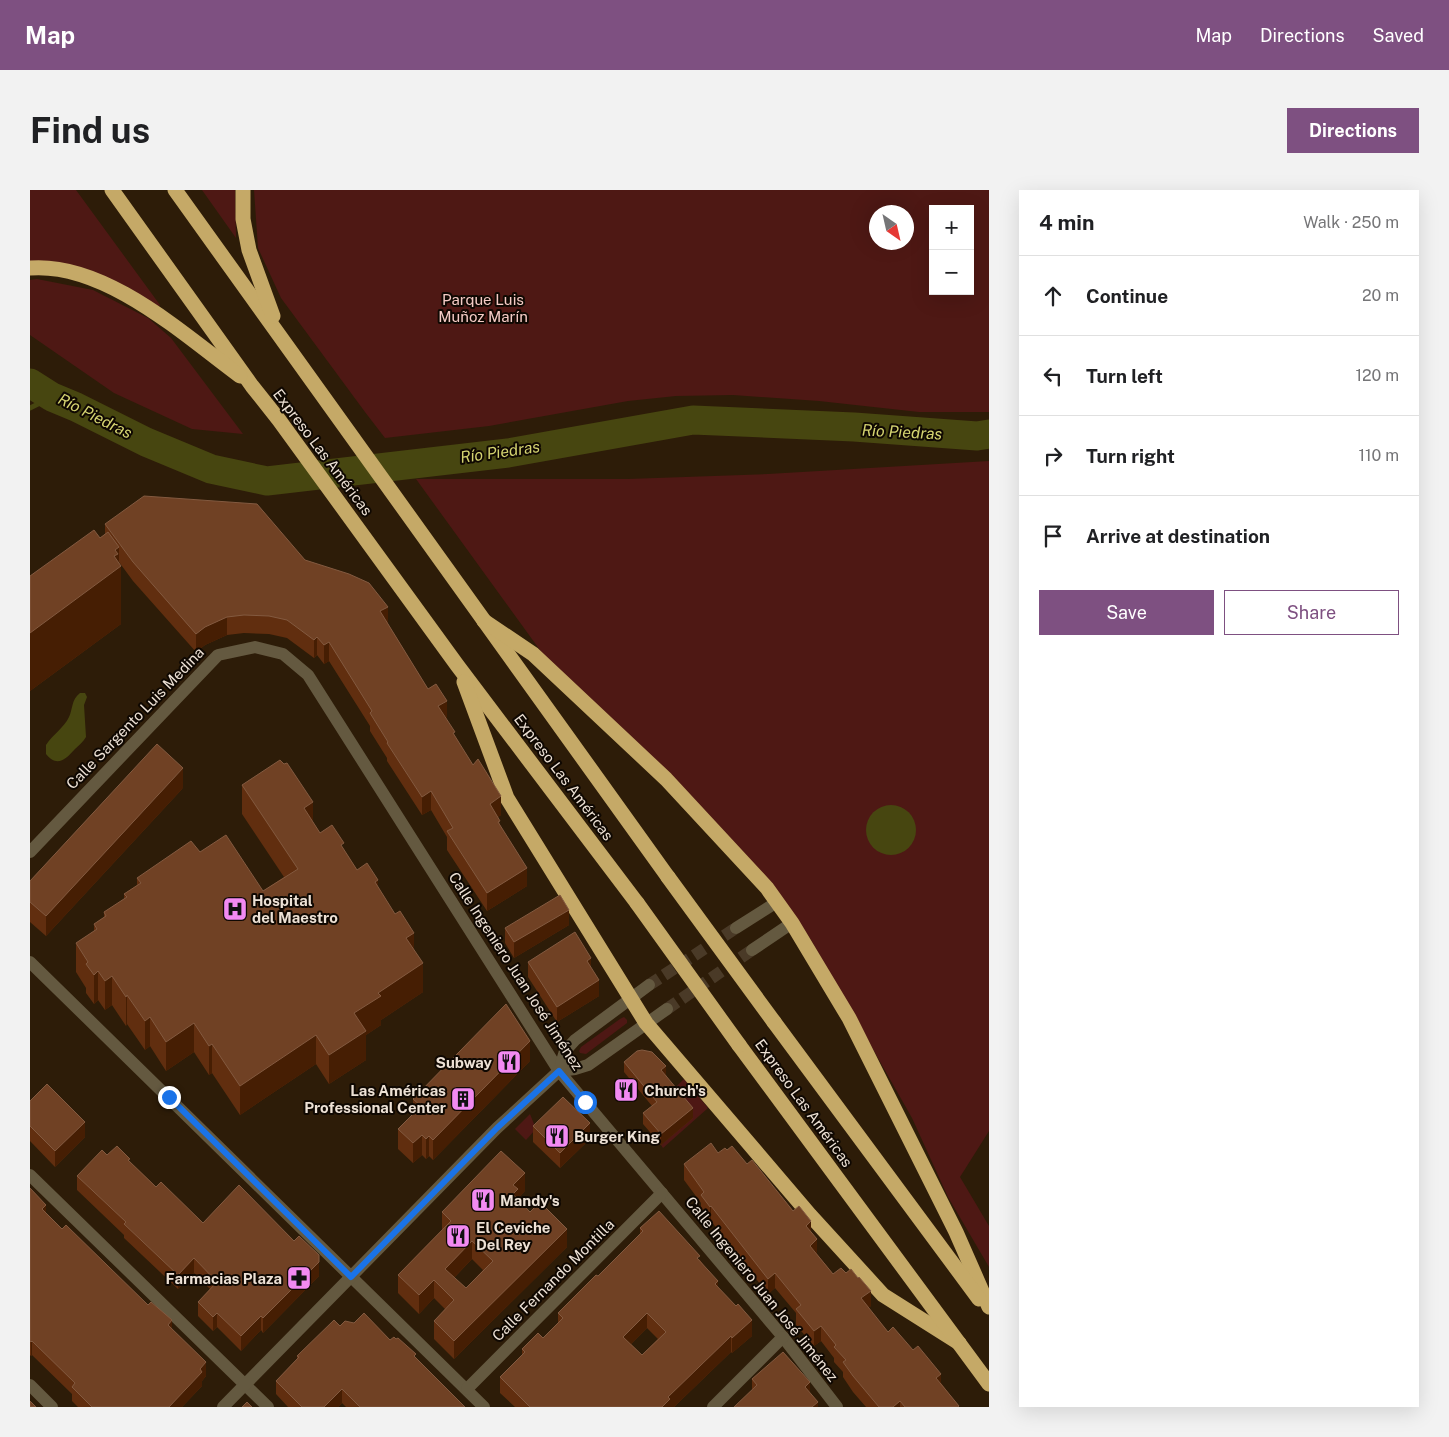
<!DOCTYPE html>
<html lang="en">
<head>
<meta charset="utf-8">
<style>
  body { margin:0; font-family:"Public Sans",sans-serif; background:#f2f2f2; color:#202124 }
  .controls { position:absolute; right:15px; top:15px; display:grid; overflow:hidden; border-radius:0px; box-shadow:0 5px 20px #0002 }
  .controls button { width:45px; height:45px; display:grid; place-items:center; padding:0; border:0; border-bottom:1px solid #e0e0e0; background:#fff; color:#202124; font:25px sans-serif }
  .compass { position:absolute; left:839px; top:15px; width:45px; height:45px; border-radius:50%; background:#fff; box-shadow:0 5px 20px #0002; rotate:146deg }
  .stop { position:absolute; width:15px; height:15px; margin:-11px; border:4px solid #1a73e8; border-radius:50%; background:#fff }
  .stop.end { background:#1a73e8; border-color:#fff; box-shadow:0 1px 5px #0008 }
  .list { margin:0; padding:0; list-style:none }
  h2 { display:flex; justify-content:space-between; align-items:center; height:65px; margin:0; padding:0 20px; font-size:21px }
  h2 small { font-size:16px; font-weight:400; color:#757577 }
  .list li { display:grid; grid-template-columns:32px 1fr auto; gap:15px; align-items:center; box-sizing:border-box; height:80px; padding:0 20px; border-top:1px solid #e0e0e0 }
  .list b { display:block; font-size:19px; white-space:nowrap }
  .list em { font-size:16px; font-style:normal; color:#757577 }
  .actions { display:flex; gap:10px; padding:15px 20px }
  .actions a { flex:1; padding:11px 0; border:1px solid #7e5081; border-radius:0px; text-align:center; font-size:18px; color:#7e5081 }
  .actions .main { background:#7e5081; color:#fff }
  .icon { flex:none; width:28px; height:28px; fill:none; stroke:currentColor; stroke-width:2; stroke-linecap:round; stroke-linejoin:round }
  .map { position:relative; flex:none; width:959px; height:1217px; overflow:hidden; border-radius:0px }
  header { display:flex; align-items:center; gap:30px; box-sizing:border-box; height:70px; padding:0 25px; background:#7e5081; color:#fff }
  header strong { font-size:24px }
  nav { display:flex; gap:28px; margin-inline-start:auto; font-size:18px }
  .intro { display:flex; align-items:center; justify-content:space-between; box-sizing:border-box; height:120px; padding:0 30px }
  h1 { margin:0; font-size:35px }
  .button { padding:12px 22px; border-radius:0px; background:#7e5081; color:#fff; font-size:18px; font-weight:700 }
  main { display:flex; gap:30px; padding:0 30px }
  aside { flex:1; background:#fff; border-radius:0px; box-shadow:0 5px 20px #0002 }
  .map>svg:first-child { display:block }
</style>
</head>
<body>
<header>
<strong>Map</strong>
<nav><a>Map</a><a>Directions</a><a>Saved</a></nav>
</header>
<div class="intro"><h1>Find us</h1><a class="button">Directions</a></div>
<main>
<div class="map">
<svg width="959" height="1217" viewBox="0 0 959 1217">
  <rect width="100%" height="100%" fill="#2d1c08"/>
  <g fill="#4e1814" fill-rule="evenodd">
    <path d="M0,0H46L130,115L128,118L98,97L50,78L0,71Z"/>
    <path d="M172,0H205L206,48Z"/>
    <path d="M224,0H959V222H889L789,211L703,205L646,206L598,211L459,236L355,248L335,222L251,108L228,58ZM903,19H940V101H903ZM846,22H876V52H846Z"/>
    <path d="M7,89L63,100L118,128L141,148L213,244L162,239L84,203L0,145V90Z"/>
    <path d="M959,271V941L930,987L959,1036V1077L918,1007L882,928L781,750L742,693L515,467L386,289H598L738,284Z"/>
    <path d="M594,827L597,830V833L556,864L550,863L549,861L551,857L590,829Z"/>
    <path d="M654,889L678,918L633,958L631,955L662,928L618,924Z"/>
    <path d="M500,924L506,939L496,950L485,939Z"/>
  </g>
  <g fill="#474610">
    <path d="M50,503H55L57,507L54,515L56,547C53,552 49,555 45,559C36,569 27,578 16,564V555C22,545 34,538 39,527C43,519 41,510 50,503Z"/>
    <circle cx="861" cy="640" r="25"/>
  </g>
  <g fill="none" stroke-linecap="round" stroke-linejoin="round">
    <path stroke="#474610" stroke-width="5" d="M0,218L22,207"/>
    <path stroke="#474610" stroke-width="29" d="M0,193L22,207L46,217L116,252L181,279L237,291L478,263L663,230L824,237L947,246L959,244"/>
    <g stroke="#4a3a27" stroke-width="12" stroke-dasharray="12 6" stroke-linecap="butt">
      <path d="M619,795L706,738"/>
      <path d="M637,819L722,760"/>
    </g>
    <g stroke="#645940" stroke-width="12">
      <path d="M0,662L188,465L225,457L253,464L278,485L529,881L753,1147L807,1217"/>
      <path d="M0,772L454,1217"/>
      <path d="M0,985L238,1217"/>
      <path d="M0,1195L22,1217"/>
      <path d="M437,1199L632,1003"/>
      <path d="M683,1217L753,1147"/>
    </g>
    <g stroke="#645940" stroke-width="12">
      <path d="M706,738L747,712"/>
      <path d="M722,760L762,733"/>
      <path d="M529,881L545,879L558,875L637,819"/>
      <path d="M193,1217L467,938L529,881L535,861L545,850L619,795"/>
    </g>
    <g stroke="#c5a967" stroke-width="15">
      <path d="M82,0L222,196L249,230L427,475L607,713"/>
      <path d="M145,0L638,687"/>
      <path d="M213,0V29L219,60L243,126"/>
      <path d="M0,78C75,72 153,144 210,186"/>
      <path d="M454,431L503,464L636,589L737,698L762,733L819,828L926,1042L959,1117"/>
      <path d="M434,492L477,608L616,833L780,1025L853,1105L929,1153"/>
      <path d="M744,832L949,1109"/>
      <path d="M709,855L959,1194"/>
    </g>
    <g stroke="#c5a967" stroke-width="15">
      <path d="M638,687L744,832"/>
      <path d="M607,713L709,855"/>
    </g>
  </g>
  <g fill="#612e0f" fill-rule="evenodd">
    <path d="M75,334L275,370L358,434L416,529L425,546L471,625L468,627L470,635L497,696L457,721L417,660V647L401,620L392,625L357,571V568L340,541V536L299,471L294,474L287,465L284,468L257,448L239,444L214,443L197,445L175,455L166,462L103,391L89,372L91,434L0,501V386L70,348L75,344Z"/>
    <path d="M212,595L283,632L290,643L314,660L327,680L348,697L384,760L393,802L351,830V835L336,845V870L299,894L286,874L210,925L182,883L179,885L164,862L136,881L120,856L115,860L97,834L96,836L82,815L75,820L68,810L64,814L56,803V798L46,782V753L64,741V734L74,727V722L94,709V704L107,695V688L170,662L233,701L254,687L212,624Z"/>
    <path d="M153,598L16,746L0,732V691Z"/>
    <path d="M539,735L484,768L475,753V738Z"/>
    <path d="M498,772L569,806L527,832L498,787Z"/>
    <path d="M500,871L403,970L399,966L396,969L392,965L383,973L368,959V939L383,924V909Z"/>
    <path d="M594,872L636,885L663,928L631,955L613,934V923L622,916L594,882Z"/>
    <path d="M0,911L55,947L25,977L0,951Z"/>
    <path d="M503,936L560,949L530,978L503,952Z"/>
    <path d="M697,960L717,974L763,1021L781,1042L787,1064L803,1084L841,1116L838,1118L858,1142L911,1193L929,1217H836L823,1202L813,1187V1182L804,1172V1168L791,1151L784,1156L766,1135V1123L745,1098L738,1104L681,1031L680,1032L671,1021V1013L654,990V974Z"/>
    <path d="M100,972L126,997L173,1033L289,1086L233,1143L231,1140L211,1161L187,1137L183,1141L168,1126V1112L180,1099L164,1083L148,1099L94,1048V1045L47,1000V986Z"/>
    <path d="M0,998L16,1023L32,1039L118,1115L142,1139L176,1186L172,1191V1196L152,1217H48L42,1211V1204L2,1165L1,1166L0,1165Z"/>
    <path d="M495,1001L488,1008V1010L537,1057L424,1169L404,1149V1131L415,1119L404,1108L389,1124L368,1103V1085L412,1040V1022ZM442,1069L453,1080L436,1098L424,1088Z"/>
    <path d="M610,1038L670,1070L722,1146L702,1163L701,1162L644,1217H485L470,1203V1187L492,1165V1159L513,1148L528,1133V1123L568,1086L610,1044ZM617,1138L628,1149L612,1165L601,1154Z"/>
    <path d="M310,1136L360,1150L386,1168L435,1217H316L312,1213L308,1217H258L246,1204V1191L267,1169V1166Z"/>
    <path d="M722,1189L780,1203L788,1217L722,1199Z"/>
  </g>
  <g fill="#461e03">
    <path d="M89,357V377L91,376V434L0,501V442L84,366L85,360Z"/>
    <path d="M358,417V435L350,421Z"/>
    <path d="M197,427V445L175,455L166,462V444L175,437Z"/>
    <path d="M287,447V465L284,468V450Z"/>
    <path d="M299,452V471L294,474V455Z"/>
    <path d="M417,511V529L408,516Z"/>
    <path d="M153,578V598L16,746V726Z"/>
    <path d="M401,601V620L392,625V607Z"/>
    <path d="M471,606V625L460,632V614Z"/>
    <path d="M283,612V641L274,618Z"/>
    <path d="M497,678V696L457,721V703Z"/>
    <path d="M348,690V719L345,692Z"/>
    <path d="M539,720V735L484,768V752Z"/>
    <path d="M384,743V772L376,748Z"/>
    <path d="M561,768V783L557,771Z"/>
    <path d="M393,773V802L351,830V835L336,845V870L299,894V865L324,823L348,803Z"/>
    <path d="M68,781V810L64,814V785Z"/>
    <path d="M82,786V815L75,820V791Z"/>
    <path d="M569,790V806L527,832V817Z"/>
    <path d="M97,805V834L96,836V807Z"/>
    <path d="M120,827V856L115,860V831Z"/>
    <path d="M164,833V862L136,881V852Z"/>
    <path d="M286,845V874L210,925V896Z"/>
    <path d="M500,851V871L403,970V950Z"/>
    <path d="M182,854V883L179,885V856Z"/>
    <path d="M636,876V887L631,880Z"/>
    <path d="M663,918V928L631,955V944Z"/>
    <path d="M55,932V947L25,977V961Z"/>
    <path d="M560,933V949L530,978V963Z"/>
    <path d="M392,945V965L383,973V953Z"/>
    <path d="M399,946V966L396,969V949Z"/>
    <path d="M495,983V1001L488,1008V1017L483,1023V995Z"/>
    <path d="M16,1015V1029L12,1019Z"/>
    <path d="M681,1016V1031L680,1032V1017Z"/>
    <path d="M781,1031V1047L776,1036Z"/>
    <path d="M537,1039V1057L424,1169V1151Z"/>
    <path d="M787,1049V1065L780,1056Z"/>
    <path d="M442,1051V1069L415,1097V1079Z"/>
    <path d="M164,1068V1083L148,1099V1085Z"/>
    <path d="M289,1072V1086L233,1143V1128Z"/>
    <path d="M745,1083V1098L738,1104V1089Z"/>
    <path d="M404,1090V1108L389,1124V1105Z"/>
    <path d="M688,1091V1106L685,1094Z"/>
    <path d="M841,1101V1116L831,1124V1108Z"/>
    <path d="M187,1123V1137L183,1141V1127Z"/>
    <path d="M617,1123V1138L593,1162V1147Z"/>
    <path d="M231,1126V1140L211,1161V1146Z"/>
    <path d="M142,1130V1144L138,1135Z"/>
    <path d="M722,1130V1146L702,1163V1148Z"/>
    <path d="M791,1136V1151L784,1156V1141Z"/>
    <path d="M701,1146V1162L644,1217H632L638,1207Z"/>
    <path d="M2,1151V1165L1,1166V1152Z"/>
    <path d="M176,1172V1186L172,1191V1196L152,1217H139Z"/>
    <path d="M911,1184V1199L906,1188Z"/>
    <path d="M780,1192V1208L775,1197Z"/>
    <path d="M312,1199V1213L308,1217H294Z"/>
    <path d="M870,1211V1217H863Z"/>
    <path d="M788,1212V1217H782Z"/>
  </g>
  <g fill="#704124" stroke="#835a40" fill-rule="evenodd">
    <path d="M114,306L227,314L275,370L319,384L339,393L358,417L350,421L398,499L406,494L417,511L408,516L425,542L423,543L443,575L448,569L471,606L460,614L470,631L468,632L497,678L457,703L417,641L423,638L401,601L392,607L357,553L358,552L340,523L342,521L299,452L294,455L287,447L284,450L257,430L239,426L214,425L197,427L175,437L166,444L103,372L75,334Z"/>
    <path d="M64,340L70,348L78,342L89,357L85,360L88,364L84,366L91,376L0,443V386Z"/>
    <path d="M127,554L153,578L16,726L0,712V691Z"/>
    <path d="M250,570L254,574L257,573L283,612L274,618L290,643L302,635L314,653L311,655L327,680L337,673L348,690L345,692L365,724L370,721L384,743L376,748L393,773L348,803L351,806L324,823L336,841L299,865L286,845L210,896L182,854L179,856L164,833L136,852L120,827L115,831L97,805L96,807L82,786L75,791L68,781L64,785L56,774L58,772L46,753L67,739L64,734L76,726L74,722L97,707L94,704L111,693L107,688L161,651L170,662L196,645L233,701L268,679L212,595Z"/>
    <path d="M530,705L539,720L484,752L475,738Z"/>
    <path d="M545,742L561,768L557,771L569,790L527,817L498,772Z"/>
    <path d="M476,814L500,851L403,950L399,946L396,949L392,945L383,953L368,939L391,916L383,909Z"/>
    <path d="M612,860L622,862L636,876L631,880L663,918L631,944L613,923L627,912L594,872L607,861Z"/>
    <path d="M17,894L55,932L25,961L0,936V911Z"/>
    <path d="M533,907L560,933L530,963L503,936Z"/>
    <path d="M681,953L688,963L695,958L697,960L702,956L717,974L722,970L763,1021L769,1016L781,1031L776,1036L787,1049L780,1056L803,1084L811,1078L816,1083L821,1079L828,1088L829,1087L841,1101L831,1108L858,1142L863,1137L883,1160L888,1156L911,1184L906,1188L929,1216L928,1217H875L870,1211L863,1217H849L823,1186L813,1172L816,1170L804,1157L806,1155L791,1136L784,1141L766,1119L771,1115L745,1083L738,1089L681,1016L680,1017L671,1005L674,1002L654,974Z"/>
    <path d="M87,956L100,969L98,970L126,997L131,992L173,1033L209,995L264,1051L269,1046L289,1065V1072L233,1128L231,1126L211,1146L187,1123L183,1127L168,1112L187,1092L164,1068L148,1085L94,1034L96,1032L47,986L72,960L77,965Z"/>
    <path d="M471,961L495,983L483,995L488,999L483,1004L500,1022L510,1012L537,1039L424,1151L404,1131L424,1110L404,1090L389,1105L368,1085L421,1031L412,1022ZM442,1051L463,1071L436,1098L415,1079Z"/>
    <path d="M0,998L16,1015L12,1019L32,1039L36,1035L118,1115L121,1112L142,1130L138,1135L176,1172L170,1179L172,1182L139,1217H62L42,1197L45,1193L2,1151L1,1152L0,1151Z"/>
    <path d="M629,1021L670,1066L667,1068L688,1091L685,1094L706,1116L708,1114L722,1130L702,1148L701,1146L638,1207L640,1209L632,1217H500L470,1187L495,1162L492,1159L508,1143L513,1148L533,1128L528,1123L566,1085L568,1086L613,1041L610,1038ZM617,1123L636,1142L612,1165L593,1147Z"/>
    <path d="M334,1123L360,1150L364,1147L366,1149L368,1148L386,1164L384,1166L435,1217H330L312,1199L294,1217H272L246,1191L269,1167L267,1166L304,1130L310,1136L315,1131L324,1133Z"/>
    <path d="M753,1162L780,1192L775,1197L788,1212L782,1217H704L727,1195L722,1189Z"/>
    <path d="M0,1211L6,1217H0Z"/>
    <path d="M217,1212L222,1217H212Z"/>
  </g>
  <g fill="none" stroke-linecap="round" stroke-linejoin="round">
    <path stroke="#1a73e8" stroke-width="6" d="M139,907L321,1087L467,938L529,881L555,912"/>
  </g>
  <defs>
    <symbol id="hospital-square" viewBox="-11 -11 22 22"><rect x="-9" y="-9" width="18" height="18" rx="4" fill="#f28af2" stroke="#0f0802"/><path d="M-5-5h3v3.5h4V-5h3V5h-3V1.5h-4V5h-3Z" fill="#111"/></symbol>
    <symbol id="restaurant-square" viewBox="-11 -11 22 22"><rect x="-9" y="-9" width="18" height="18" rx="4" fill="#f28af2" stroke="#0f0802"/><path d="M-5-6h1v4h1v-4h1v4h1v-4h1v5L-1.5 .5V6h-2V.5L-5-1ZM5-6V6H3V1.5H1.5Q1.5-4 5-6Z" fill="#111"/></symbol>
    <symbol id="building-square" viewBox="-11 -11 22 22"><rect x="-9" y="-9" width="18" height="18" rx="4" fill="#f28af2" stroke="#0f0802"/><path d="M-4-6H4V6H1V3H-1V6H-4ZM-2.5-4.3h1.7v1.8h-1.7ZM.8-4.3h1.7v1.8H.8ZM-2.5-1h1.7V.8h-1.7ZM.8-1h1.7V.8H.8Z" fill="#111"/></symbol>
    <symbol id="pharmacy-square" viewBox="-11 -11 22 22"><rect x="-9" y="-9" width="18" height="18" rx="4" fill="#f28af2" stroke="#0f0802"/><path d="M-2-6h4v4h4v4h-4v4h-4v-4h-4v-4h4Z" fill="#111"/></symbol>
  </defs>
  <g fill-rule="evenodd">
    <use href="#hospital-square" x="191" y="705" width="28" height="28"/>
    <use href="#restaurant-square" x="465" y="858" width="28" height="28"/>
    <use href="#restaurant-square" x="582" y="886" width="28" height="28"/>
    <use href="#building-square" x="419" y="895" width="28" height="28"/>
    <use href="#restaurant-square" x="513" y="932" width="28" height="28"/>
    <use href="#restaurant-square" x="439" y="996" width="28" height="28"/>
    <use href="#restaurant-square" x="414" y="1032" width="28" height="28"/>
    <use href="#pharmacy-square" x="255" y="1074" width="28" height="28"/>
  </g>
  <g text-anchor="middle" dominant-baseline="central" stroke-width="4" stroke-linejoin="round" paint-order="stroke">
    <g font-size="15" fill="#f5cbc5" stroke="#0f0802">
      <text x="453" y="109">Parque Luis<tspan x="453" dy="17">Muñoz Marín</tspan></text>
    </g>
    <g font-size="15" fill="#ede1d5" stroke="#0f0802">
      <text transform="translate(293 262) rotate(53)">Expreso Las Américas</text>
      <text transform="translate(105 528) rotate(-46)">Calle Sargento Luis Medina</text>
      <text transform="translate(534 587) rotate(53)">Expreso Las Américas</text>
      <text transform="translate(486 781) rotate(57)">Calle Ingeniero Juan José Jiménez</text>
      <text transform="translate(774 913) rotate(54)">Expreso Las Américas</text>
      <text transform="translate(523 1090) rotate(-45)">Calle Fernando Montilla</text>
      <text transform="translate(732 1099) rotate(51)">Calle Ingeniero Juan José Jiménez</text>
    </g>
    <g font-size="15" font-weight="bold" fill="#ede1d5" stroke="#0f0802" text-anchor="start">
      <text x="222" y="710">Hospital<tspan x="222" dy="17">del Maestro</tspan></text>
      <text x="462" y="872" text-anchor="end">Subway</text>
      <text x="416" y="900" text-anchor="end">Las Américas<tspan x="416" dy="17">Professional Center</tspan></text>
      <text x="614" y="900">Church's</text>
      <text x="544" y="946">Burger King</text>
      <text x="470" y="1010">Mandy's</text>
      <text x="446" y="1037">El Ceviche<tspan x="446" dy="17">Del Rey</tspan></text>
      <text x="252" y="1088" text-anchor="end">Farmacias Plaza</text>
    </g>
    <g font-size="16" font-style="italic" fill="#d4d370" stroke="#0f0802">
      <text transform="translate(65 226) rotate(27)">Río Piedras</text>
      <text transform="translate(872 242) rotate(3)">Río Piedras</text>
      <text transform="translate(470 262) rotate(-8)">Río Piedras</text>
    </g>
  </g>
</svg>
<div class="controls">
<button>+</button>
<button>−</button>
</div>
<svg class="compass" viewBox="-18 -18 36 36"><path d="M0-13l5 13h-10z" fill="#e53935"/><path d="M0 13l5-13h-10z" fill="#757577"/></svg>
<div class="stop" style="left:555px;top:912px"></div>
<div class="stop end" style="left:139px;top:907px"></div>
</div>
<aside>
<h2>4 min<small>Walk · 250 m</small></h2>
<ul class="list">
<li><svg class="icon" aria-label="ahead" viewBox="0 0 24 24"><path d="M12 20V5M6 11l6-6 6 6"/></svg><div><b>Continue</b></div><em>20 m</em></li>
<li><svg class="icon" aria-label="left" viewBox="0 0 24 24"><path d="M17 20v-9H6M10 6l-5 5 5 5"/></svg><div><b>Turn left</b></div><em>120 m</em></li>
<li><svg class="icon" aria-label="right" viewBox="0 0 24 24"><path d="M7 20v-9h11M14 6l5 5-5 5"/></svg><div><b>Turn right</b></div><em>110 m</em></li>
<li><svg class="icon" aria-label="arrive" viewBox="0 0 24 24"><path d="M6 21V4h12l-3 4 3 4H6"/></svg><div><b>Arrive at destination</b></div></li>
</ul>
<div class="actions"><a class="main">Save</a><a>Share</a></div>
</aside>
</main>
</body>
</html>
